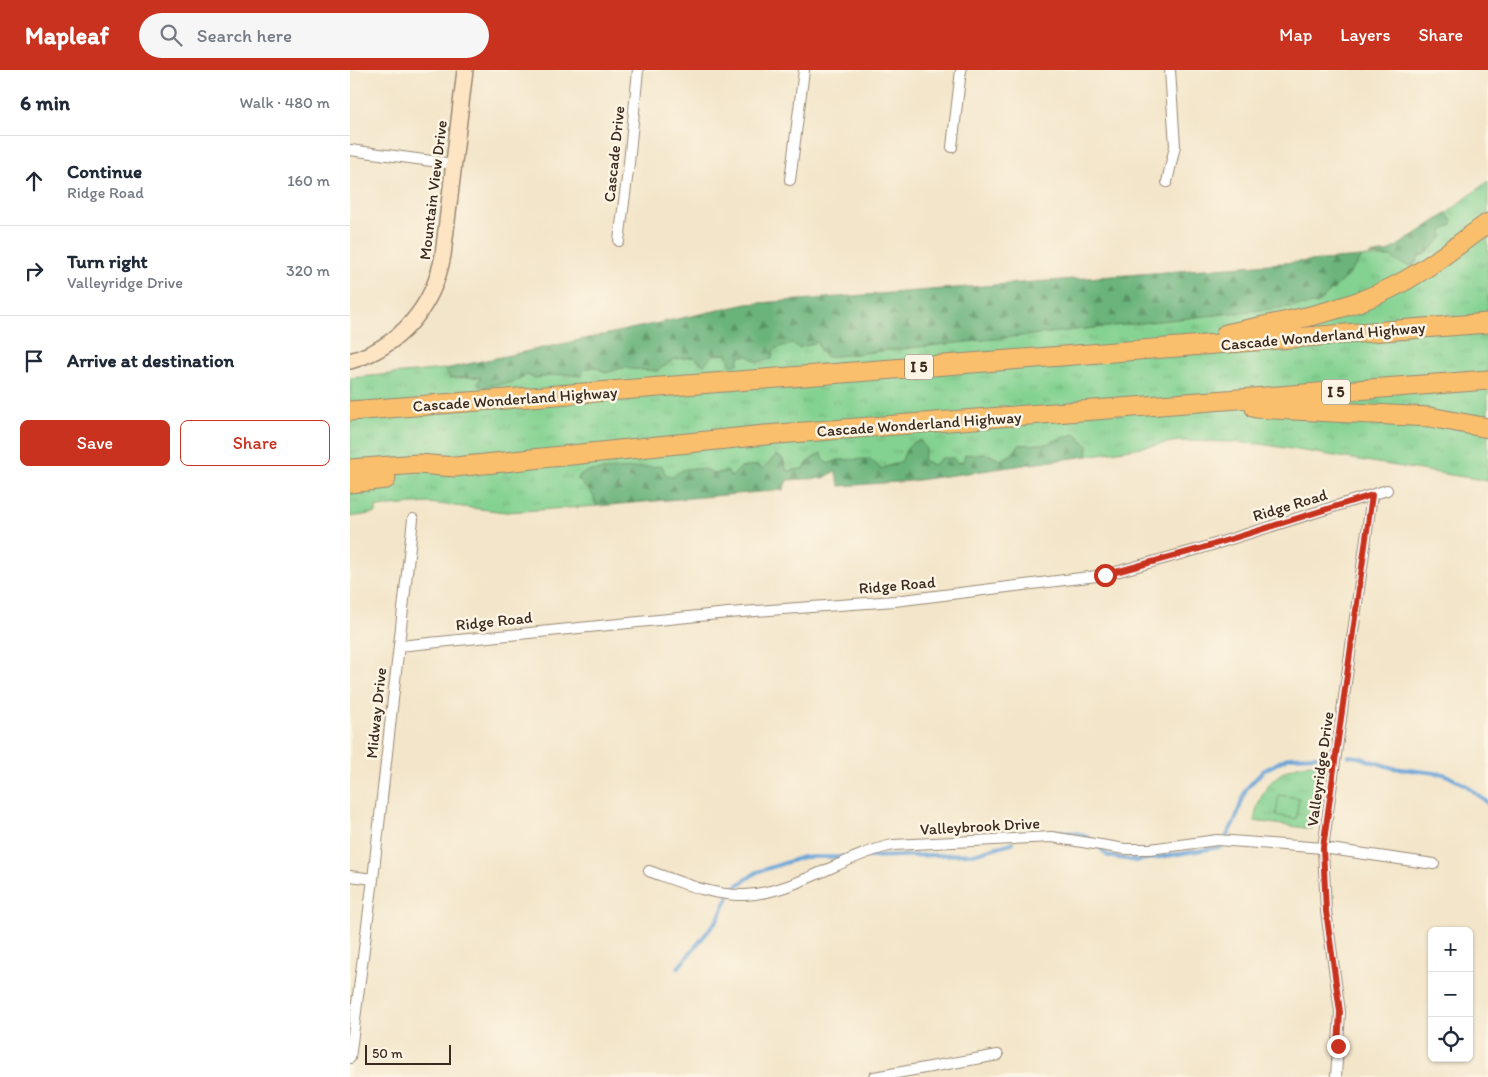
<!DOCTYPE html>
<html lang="en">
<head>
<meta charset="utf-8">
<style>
  body { margin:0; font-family:Itim,sans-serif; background:#f6f6f7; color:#1f2937 }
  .controls { position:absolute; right:15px; bottom:15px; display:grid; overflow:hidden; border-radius:8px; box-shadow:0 1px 4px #0004 }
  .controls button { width:45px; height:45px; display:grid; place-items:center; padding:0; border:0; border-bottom:1px solid #e0e1e3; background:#fff; color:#1f2937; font:25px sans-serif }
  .scale { position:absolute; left:15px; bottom:12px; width:86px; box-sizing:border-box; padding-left:5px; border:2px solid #3b2a1e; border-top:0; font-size:14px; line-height:18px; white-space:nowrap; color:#3b2a1e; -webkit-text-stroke:4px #fcf5e5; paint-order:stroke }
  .stop { position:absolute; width:15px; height:15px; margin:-11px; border:4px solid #c8321e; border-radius:50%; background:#fff }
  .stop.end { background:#c8321e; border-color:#fff; box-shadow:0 1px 5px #0008 }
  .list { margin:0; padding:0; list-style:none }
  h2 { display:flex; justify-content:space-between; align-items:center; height:65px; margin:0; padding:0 20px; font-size:21px }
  h2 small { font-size:16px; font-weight:400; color:#747a83 }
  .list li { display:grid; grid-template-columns:32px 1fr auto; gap:15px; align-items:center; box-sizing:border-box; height:90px; padding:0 20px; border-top:1px solid #e0e1e3 }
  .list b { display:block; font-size:19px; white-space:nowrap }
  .list p { margin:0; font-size:16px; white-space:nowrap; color:#747a83 }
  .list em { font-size:16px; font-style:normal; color:#747a83 }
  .actions { display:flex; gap:10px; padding:15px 20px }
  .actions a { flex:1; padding:11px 0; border:1px solid #c8321e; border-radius:8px; text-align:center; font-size:18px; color:#c8321e }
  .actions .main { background:#c8321e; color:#fff }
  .icon { flex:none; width:28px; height:28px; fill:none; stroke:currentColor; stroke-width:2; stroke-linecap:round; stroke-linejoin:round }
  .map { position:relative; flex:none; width:1138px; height:1007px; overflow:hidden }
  header { display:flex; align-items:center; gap:30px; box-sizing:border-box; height:70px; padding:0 25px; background:#c8321e; color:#fff }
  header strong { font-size:24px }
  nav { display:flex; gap:28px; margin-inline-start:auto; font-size:18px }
  .search { width:350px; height:45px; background:#f6f6f7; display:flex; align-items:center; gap:12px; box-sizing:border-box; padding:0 18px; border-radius:28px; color:#747a83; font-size:19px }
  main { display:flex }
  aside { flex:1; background:#fff }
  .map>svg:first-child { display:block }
</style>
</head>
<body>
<header>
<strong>Mapleaf</strong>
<div class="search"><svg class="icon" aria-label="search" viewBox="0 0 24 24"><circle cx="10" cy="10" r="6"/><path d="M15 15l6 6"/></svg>Search here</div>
<nav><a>Map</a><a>Layers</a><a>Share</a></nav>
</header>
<main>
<aside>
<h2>6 min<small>Walk · 480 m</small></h2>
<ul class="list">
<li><svg class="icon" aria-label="ahead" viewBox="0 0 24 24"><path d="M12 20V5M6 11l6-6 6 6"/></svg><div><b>Continue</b><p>Ridge Road</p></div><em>160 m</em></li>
<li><svg class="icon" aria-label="right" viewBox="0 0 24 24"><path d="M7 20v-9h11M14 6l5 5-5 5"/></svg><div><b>Turn right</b><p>Valleyridge Drive</p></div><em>320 m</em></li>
<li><svg class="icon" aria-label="arrive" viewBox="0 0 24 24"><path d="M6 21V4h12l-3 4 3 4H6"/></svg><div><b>Arrive at destination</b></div></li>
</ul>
<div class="actions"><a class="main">Save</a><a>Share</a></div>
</aside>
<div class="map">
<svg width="1138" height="1007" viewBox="0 0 1138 1007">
  <defs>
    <pattern id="grass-tufts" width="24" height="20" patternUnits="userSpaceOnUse" patternTransform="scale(1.25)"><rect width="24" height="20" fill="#83d291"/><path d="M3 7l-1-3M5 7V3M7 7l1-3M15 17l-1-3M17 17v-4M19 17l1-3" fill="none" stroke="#72b47d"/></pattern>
    <pattern id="forest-firs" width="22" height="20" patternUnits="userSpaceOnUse" patternTransform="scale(1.25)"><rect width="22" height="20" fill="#6ab47b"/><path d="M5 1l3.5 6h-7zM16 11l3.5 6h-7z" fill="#589364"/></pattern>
  </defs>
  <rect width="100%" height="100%" fill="#fcf5e5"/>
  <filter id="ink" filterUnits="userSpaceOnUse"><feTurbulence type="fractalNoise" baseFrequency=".02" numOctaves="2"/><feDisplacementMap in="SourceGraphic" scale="10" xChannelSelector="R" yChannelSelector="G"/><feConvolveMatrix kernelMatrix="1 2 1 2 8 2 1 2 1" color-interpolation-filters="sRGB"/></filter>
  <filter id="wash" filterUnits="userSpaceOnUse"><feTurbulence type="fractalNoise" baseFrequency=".0096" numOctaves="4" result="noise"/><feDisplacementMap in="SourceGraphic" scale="20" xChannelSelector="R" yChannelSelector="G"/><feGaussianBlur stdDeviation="1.12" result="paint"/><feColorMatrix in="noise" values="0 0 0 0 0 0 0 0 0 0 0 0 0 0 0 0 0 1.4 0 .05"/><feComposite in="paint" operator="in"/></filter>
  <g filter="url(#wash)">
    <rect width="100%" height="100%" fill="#f3e5c9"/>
    <g fill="url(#grass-tufts)" stroke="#5f7e58">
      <path d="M1138,111V411L911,374L877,372L829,371L737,386L738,376L709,370L696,374L669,375L663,384L650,391L641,385L613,392L583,395L573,390L553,391L531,399L489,390L477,394L460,390L453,399L437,401L433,389L421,393L413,399L382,408L377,401L365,404L356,399C347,401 333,408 323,407C293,406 259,393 230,405L228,410L243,425L247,436L156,442L79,433L26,437V443L0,447V308L95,299L100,308L132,307V318L177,305L184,308L214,304L230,306L234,299L246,297L256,303L271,298L307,301L324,289L377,284L381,296L390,286L442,273L467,272L471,282L477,287L892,241L998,205L1012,187H1041L1049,193L1076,184L1093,167L1092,161L1102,150L1096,144Z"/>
      <path d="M959,694L973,696L964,755L962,759L904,751C909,721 926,697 959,694Z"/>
    </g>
    <g fill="url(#forest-firs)" stroke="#526f4c">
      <path d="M1096,144L1102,150V155L1092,161L1093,167L1076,184L1068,186V191L1061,196L1049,193L1041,187L1019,185L1038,182Z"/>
      <path d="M1012,187L998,205L967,234L477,287L471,282L467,272L449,278L442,273L424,279L422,289L407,292L398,286H390L388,294L381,296L377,284H364L354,295L343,287L324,289L307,301L271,298L256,303L245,297L234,299L231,306L214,304L184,308L177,305C164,316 147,312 132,318L127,314L131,307L100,308L95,299L397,234Z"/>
      <path d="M725,364L738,376L737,386L561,411L490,416L485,401L474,408L437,410L433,420L247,436L243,425L228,410L230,405L239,401L312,396L316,405L323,407C332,395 353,397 365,404L377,401L382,407L390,398L406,395L413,399L426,385L433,389L437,401L453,399L460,390L471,383L477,394L489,390L520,389L531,399L552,391C555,380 558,374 570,370L576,379L573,390L583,395L592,388H603L607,393L613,392L615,385C628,383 638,383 650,390L663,384L669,375L696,374Z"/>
    </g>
    <path fill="#83d291" stroke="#5f7e58" d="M929,725L949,728L946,749L926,745Z"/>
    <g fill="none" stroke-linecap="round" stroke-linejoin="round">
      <g stroke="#68a2d7" stroke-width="4">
        <path d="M999,686L1008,687L1043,698L1094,704L1117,716L1138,733"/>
        <path d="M697,763C710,760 733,761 742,771"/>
        <path d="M749,777L758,786L786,791L871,777L886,748L896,719L913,701L939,687L972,686"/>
        <path d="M515,787L623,784L662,773"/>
        <path d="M328,898L368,849L382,819L407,802L453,787H498"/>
      </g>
    </g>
  </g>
  <g filter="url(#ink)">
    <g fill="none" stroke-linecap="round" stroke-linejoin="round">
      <defs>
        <g id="street">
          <path d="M602,77L611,0"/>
          <path d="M0,80L104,94"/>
          <path d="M440,110L454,0"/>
          <path d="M817,112L825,76L820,0"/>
          <path d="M269,171L279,93L288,0"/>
          <path d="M49,576L378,543L545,531L755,505L849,479L1037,420"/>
          <path d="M299,801C330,812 362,826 395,825C448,822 492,786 543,775L702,767L775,779H800L867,770L973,778L1084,794"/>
          <path d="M0,806L23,809"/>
          <path d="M0,988L23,809L63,449"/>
          <path d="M524,1007L648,985"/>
          <path d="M986,1007L990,942L976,841L973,778L1022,425"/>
        </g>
        <path id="secondary" d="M0,291C50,277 84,236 93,185L115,0"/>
        <g id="highway">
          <path d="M876,264C934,251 994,243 1047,215C1080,198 1108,174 1138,153"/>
          <path d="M905,338L1080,347L1138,358"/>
          <path d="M0,341L1138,253"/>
          <path d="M0,399L68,394L105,397L415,365L1138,310"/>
          <path d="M0,413L36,409"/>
        </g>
      </defs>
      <use href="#street" stroke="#978874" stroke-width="12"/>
      <use href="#secondary" stroke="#978874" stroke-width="18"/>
      <use href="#highway" stroke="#978874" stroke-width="21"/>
      <use href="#street" stroke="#fff" stroke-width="10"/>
      <use href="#secondary" stroke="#fde5c4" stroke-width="15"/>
      <use href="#highway" stroke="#f9bf6c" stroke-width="19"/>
    </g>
  </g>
  <g fill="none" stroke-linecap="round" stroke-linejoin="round" filter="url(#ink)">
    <path stroke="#c8321e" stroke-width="6" d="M755,505L849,479L1022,425L973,778L976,841L990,942L988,976"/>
  </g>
  <g text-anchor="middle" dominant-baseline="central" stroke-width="5" stroke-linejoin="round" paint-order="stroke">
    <g fill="#fcf5e5" stroke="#75675a" stroke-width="1">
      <rect x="555" y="284.5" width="28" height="25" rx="4"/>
      <rect x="972" y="309.5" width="28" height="25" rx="4"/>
    </g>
    <g font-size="15" font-weight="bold" fill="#3b2a1e">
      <text x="569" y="297">I 5</text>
      <text x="986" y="322">I 5</text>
    </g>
    <g font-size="16" fill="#3b2a1e" stroke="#fcf5e5">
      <text transform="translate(264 84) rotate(-84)">Cascade Drive</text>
      <text transform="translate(83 120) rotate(-83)">Mountain View Drive</text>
      <text transform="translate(973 266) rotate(-5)">Cascade Wonderland Highway</text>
      <text transform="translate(165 329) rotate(-4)">Cascade Wonderland Highway</text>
      <text transform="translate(569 354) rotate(-4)">Cascade Wonderland Highway</text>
      <text transform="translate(940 435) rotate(-17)">Ridge Road</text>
      <text transform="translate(547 515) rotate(-5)">Ridge Road</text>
      <text transform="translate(144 551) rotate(-6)">Ridge Road</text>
      <text transform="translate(26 643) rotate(-84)">Midway Drive</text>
      <text transform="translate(970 699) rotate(-82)">Valleyridge Drive</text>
      <text transform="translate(630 756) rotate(-3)">Valleybrook Drive</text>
    </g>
  </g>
</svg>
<div class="controls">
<button>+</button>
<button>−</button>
<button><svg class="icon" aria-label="locate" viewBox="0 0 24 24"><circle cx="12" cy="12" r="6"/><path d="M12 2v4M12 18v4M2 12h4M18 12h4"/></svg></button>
</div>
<div class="scale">50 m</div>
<div class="stop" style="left:755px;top:505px"></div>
<div class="stop end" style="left:988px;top:976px"></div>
</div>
</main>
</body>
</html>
